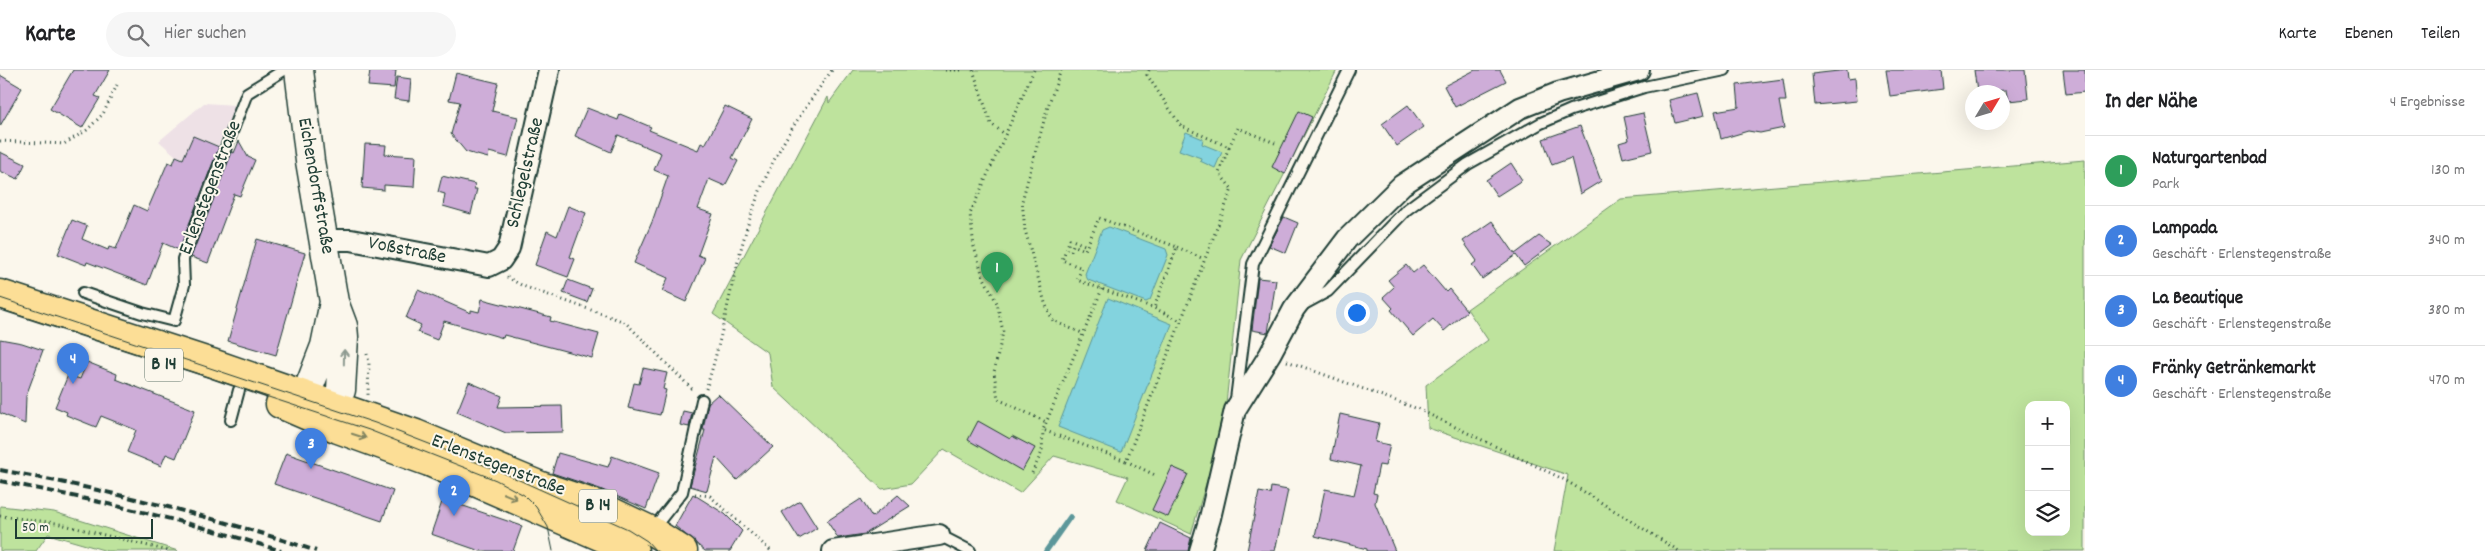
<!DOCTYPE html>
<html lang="de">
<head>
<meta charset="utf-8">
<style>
  body { margin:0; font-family:Dekko,sans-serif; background:#f6f6f6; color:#202124 }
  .controls { position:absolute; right:15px; bottom:15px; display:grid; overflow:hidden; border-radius:10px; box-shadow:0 5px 20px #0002 }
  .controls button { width:45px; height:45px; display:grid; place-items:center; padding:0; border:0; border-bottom:1px solid #e0e0e0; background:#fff; color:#202124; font:25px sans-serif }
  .compass { position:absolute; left:1965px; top:15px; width:45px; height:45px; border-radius:50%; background:#fff; box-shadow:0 5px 20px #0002; rotate:52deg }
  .scale { position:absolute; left:15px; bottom:12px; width:138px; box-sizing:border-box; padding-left:5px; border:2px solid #1f3d34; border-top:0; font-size:14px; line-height:18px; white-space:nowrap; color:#1f3d34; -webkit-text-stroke:4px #fbf7ec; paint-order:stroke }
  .you { position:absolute; left:1356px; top:242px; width:18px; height:18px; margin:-12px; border:4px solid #fff; border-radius:50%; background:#1a73e8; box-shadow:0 0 0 8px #1a73e833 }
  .badge { display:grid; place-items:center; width:32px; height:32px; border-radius:50%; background:#1f6fb2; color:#fff; font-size:16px; font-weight:700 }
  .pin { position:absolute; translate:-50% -41px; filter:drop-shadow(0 1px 2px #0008) }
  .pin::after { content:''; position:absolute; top:26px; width:18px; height:15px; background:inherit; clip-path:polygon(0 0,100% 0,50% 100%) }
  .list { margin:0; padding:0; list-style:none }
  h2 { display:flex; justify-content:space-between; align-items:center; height:65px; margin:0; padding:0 20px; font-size:21px }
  h2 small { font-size:16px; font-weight:400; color:#757577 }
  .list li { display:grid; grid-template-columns:32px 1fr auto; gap:15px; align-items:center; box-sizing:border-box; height:70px; padding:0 20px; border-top:1px solid #e0e0e0 }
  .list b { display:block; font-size:19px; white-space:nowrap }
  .list p { margin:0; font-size:16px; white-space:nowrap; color:#757577 }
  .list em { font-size:16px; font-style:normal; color:#757577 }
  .icon { flex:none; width:28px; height:28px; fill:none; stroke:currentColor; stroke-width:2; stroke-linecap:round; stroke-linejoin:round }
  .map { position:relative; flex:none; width:2085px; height:481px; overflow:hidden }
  header { display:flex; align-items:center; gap:30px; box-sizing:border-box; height:70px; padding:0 25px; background:#fff; border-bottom:1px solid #e0e0e0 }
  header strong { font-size:24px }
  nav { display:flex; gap:28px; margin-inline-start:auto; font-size:18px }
  .search { width:350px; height:45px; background:#f6f6f6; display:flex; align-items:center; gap:12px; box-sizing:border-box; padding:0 18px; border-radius:28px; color:#757577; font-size:19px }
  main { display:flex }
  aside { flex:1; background:#fff }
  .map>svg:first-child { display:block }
</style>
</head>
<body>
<header>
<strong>Karte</strong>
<div class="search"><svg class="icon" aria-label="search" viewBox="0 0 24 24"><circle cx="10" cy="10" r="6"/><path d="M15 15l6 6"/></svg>Hier suchen</div>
<nav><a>Karte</a><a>Ebenen</a><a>Teilen</a></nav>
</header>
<main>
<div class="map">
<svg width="2085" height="481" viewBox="0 0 2085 481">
  <rect width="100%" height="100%" fill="#fbf7ec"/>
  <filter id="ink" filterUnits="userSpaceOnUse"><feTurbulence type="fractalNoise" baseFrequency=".02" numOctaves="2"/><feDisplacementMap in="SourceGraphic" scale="10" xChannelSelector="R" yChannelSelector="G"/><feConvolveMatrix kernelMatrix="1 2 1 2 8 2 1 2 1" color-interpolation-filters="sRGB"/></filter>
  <g filter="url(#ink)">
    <path fill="#eee1e6" d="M204,33L235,35L209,100L176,86L159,71Z"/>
    <g fill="#bee39d" stroke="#6e9068" fill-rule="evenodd">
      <path d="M853,0H1337L1241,190L1224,353L1191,464L1117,430L1128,407L1054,386L1020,423L944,379L911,414L882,419L773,317L768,283L713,244L828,27L829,33Z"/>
      <path d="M2085,90V481H1554L1568,405L1428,358L1426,315L1488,270L1467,239L1621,129ZM2029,335H2066V462H2029Z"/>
      <path d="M0,436L54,442L178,481H107L48,464L36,481H0Z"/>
    </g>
    <g fill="#83d3de" stroke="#5b979a">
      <path d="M1186,62L1203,69L1202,74L1222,82L1215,98L1200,91L1201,88L1179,80Z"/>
      <path d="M1109,157L1166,179L1168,185L1150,230L1146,232L1088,210L1085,204L1102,160Z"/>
      <path d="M1108,228L1172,254L1121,382L1058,357Z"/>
    </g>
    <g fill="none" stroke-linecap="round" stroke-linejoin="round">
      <path stroke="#5b979a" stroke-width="5.5" d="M1046,481L1070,447"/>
    </g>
    <g fill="#ceadd8" stroke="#1f3d34">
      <path d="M73,0H110L95,26L100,28L82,58L50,39Z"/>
      <path d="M370,0H396L394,18L368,16Z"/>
      <path d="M1475,0H1500L1506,11L1455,37L1444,16Z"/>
      <path d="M1847,0L1848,9L1855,8L1857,31L1815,35L1812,4Z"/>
      <path d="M1886,0H1941L1943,19L1890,26Z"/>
      <path d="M1974,0H2025L2028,29L2008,31L2006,20L1977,22Z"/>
      <path d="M2063,0H2085V22L2066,24Z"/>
      <path d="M456,3L498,13L492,41L518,47L508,87L489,82L488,88L466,82L451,64L460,32L449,30Z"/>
      <path d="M0,5L22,18L0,56Z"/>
      <path d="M397,7L411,9L409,31L394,29Z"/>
      <path d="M1783,9L1786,31H1779L1784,58L1760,63L1748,61L1721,69L1715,41L1739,37L1737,15Z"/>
      <path d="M1698,23L1704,46L1675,53L1669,30Z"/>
      <path d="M1408,35L1424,57L1397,76L1382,54Z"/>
      <path d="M725,36L752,49L732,88L738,91L725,116L709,109L698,139L713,144L698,185L705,188L686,232L662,221L668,208L634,193L652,152L668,106L654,100L661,83L618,65L611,82L575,66L587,38L618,50L620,44L651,57L649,60L698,80L701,73L705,75Z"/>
      <path d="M1299,41L1312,47L1285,104L1272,97Z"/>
      <path d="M1643,43L1652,81L1623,88L1619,73L1629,70L1624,47Z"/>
      <path d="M1580,56L1601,111L1580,124L1571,88L1552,95L1543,69Z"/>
      <path d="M193,66L219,77L179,180L163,173L147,215L87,192L86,195L58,184L72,150L87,156L82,169L108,180L109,177L116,179L134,135L147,141L168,92L173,94L176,86L183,89Z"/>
      <path d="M239,71L248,87L255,90L240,126L234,124L208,193L191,187L232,82L234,83Z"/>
      <path d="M365,74L386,75L385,84L416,86L414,117L384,115V120L362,118Z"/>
      <path d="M0,82L25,94L18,109L0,101Z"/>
      <path d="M1511,93L1522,110L1497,126L1486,110Z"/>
      <path d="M442,106L475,114L474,119H477L471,144L443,136L445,124L438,122Z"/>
      <path d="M568,136L586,143L570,187L575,189L568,207L535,195L547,161L557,166Z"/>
      <path d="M1284,147L1298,153L1286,183L1269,176Z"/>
      <path d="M1492,151L1515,184L1539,166L1552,175L1524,196L1516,185L1482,209L1472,195L1477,191L1463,171Z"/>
      <path d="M257,169L305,183L276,285L228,271Z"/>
      <path d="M1406,195L1413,203L1423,195L1446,222L1449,219L1467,241L1444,261L1433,249L1413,266L1391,240L1393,238L1383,227L1394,217L1388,210Z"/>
      <path d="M1258,208L1276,210L1268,263L1252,260Z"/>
      <path d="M568,210L592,219L587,232L563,223Z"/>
      <path d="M418,220L471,243V240L479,242L482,229L551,247L550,251L599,264L592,288L504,265L503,268L444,251L437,270L417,262L421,255L406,248Z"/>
      <path d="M0,269L22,273L43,280L26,326L25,354L0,343Z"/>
      <path d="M87,292L117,304L116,309L195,340L176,388L166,384L161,396L127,382L136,360L101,346L96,357L66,345L67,342L55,337L68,305L80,309Z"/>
      <path d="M643,298L667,303L663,319L666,320L660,345L628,338L634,313L639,314Z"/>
      <path d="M469,312L502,326L498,337L562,336L563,362L506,363L457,342Z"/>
      <path d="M718,324L773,377L737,410L716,387L707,421L690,416L705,360H703L708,333Z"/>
      <path d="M683,341L692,343L689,357L680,355Z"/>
      <path d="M1340,344L1379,353L1375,372L1390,375L1385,396L1379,395L1373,423L1377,424L1375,433L1395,481H1367V479L1315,466L1325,419L1354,425L1361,396L1331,389Z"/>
      <path d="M978,351L1010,369L1012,366L1035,378L1022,401L968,370Z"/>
      <path d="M286,383L393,421L382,451L274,414Z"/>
      <path d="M558,383L608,397L612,386L659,403L646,439L600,419L552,403Z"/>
      <path d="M1172,397L1188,404L1168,447L1152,440Z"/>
      <path d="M1271,417L1288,420L1275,481H1247L1259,422L1270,424Z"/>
      <path d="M693,424L725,444L742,461L730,481H705L675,456Z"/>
      <path d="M898,425L910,436L865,464L838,468L827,451L861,429L872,447Z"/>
      <path d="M443,429L522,456L513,481H480L431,464Z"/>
      <path d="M800,431L817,458L799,469L782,442Z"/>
      <path d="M1160,453L1191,468L1188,481H1147Z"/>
    </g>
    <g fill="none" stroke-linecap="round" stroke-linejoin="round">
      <defs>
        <g id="lane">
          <path d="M83,223L142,243L174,251L184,215L183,189L247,23L284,0"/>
          <path d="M1304,234L1328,221L1406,140L1468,94L1541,53L1571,40L1644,17L1725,0"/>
          <path d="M1236,329L1253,194L1349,0"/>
          <path d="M231,350L239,320"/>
          <path d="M653,459L682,422L702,330"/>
          <path d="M939,465L970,481"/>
        </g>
        <g id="street">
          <path d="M324,170H351L489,196L501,190L509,178L549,0"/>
          <path d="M833,481L939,465"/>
          <path d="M1200,481L1210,448L1235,340L1270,284L1294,239L1347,169L1402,115L1520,38L1558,23L1639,0"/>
        </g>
        <path id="secondary" d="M299,0L310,91L334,232L343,256L344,267L341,320L335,335L314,348L309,341L306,325L325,276L334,232"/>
        <g id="primary">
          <path d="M0,224L212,293L416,364L541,416L595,434L652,461L683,481"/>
          <path d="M280,334L338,359L429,392L634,481"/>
        </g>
      </defs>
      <use href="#lane" stroke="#1f3d34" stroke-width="14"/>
      <use href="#street" stroke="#1f3d34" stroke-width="24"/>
      <use href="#secondary" stroke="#1f3d34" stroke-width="31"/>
      <use href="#primary" stroke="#1f3d34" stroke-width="31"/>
      <g stroke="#1f3d34" stroke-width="3" stroke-dasharray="1 4" stroke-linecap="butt">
        <path d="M945,0H961"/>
        <path d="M973,0L991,54L1005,64"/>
        <path d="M1034,0L970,144L974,177L983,206L997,233L1003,262L994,302L998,329L1046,352"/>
        <path d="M1061,0L1048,36L1022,131L1025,160L1045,233L1053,251L1082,263"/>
        <path d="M1149,0L1147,5L1181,56L1229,77L1219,103L1232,119L1181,251"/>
        <path d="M0,71L64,74L87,60L103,44L117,15"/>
        <path d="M1229,77L1238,58L1275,73"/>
        <path d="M1177,177L1204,189"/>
        <path d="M1071,181L1073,175L1085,180L1087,176"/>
        <path d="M507,207L523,216L625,252L694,321"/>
        <path d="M1102,219L1043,360L1126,391L1181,251L1154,238L1077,210L1082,198L1062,190L1070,169L1087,176L1099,148L1177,177L1154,238"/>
        <path d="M367,284L369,292L368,325"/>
        <path d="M1287,291L1418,339L1565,410L1679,481"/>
        <path d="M706,319C729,249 735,174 766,107C783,68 808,34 832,0"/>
        <path d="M1126,391L1157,406"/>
        <path d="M1032,403L1042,382L1043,360"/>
        <path d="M695,424L710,426L771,481"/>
        <path d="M0,446L56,453L169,481"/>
      </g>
      <use href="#lane" stroke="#fbf7ec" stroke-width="10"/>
      <use href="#street" stroke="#fbf7ec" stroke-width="20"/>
      <use href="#secondary" stroke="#fbf7ec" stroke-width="28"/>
      <use href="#primary" stroke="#fcde96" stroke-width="28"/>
      <g stroke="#1f3d34" stroke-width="1">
        <path d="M0,228L375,353L499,401L628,459L647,471L656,481"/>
        <path d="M0,239L369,360L496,410L524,425L536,437L548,457L553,481"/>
      </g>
      <g stroke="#1f3d34" stroke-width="4" stroke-dasharray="8 4" stroke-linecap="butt">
        <path d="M0,400C107,420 213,446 316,481"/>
        <path d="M0,411C95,430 189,451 281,481"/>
      </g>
    </g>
    <defs><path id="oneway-shaft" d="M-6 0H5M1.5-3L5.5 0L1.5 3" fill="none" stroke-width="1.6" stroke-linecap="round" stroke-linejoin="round" transform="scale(1.25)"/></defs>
    <use stroke="#8d9a90" href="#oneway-shaft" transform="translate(344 287) rotate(-89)"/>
    <g stroke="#828560">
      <use href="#oneway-shaft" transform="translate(359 366) rotate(18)"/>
      <use href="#oneway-shaft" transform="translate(510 426) rotate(23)"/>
    </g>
  </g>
  <g text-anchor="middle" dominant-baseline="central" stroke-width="4" stroke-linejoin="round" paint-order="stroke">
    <g fill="#fbf7ec" stroke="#61756b" stroke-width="1">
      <rect x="145" y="278.5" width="38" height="33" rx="4"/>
      <rect x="579" y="419.5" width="38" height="33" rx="4"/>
    </g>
    <g font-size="19" font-weight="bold" fill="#1f3d34">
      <text x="164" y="295">B 14</text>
      <text x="598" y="436">B 14</text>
    </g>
    <g font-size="20" fill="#1f3d34" stroke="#fbf7ec">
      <text transform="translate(526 103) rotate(-77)">Schlegelstraße</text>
      <text transform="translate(315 116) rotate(80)">Eichendorffstraße</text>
      <text transform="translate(211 118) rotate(-69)">Erlenstegenstraße</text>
      <text transform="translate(407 181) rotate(11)">Voßstraße</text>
      <text transform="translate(498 396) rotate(21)">Erlenstegenstraße</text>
    </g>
  </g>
</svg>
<div class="controls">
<button>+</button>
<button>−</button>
<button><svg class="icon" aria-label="layers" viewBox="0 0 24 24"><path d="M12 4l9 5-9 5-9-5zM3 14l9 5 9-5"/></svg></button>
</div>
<svg class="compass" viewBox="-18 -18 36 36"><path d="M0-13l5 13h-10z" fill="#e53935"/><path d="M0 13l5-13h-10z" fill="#757577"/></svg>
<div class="scale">50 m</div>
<div class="you"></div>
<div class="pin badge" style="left:997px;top:223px;background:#2e9e5b">1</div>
<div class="pin badge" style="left:454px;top:446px;background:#3f7fe0">2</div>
<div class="pin badge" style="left:311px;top:399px;background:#3f7fe0">3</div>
<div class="pin badge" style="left:73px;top:314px;background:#3f7fe0">4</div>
</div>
<aside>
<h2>In der Nähe<small>4 Ergebnisse</small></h2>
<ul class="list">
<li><span class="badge" style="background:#2e9e5b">1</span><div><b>Naturgartenbad</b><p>Park</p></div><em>130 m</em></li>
<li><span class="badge" style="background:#3f7fe0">2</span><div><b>Lampada</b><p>Geschäft · Erlenstegenstraße</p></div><em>340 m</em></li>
<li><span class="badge" style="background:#3f7fe0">3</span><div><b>La Beautique</b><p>Geschäft · Erlenstegenstraße</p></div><em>380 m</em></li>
<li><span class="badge" style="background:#3f7fe0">4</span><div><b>Fränky Getränkemarkt</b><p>Geschäft · Erlenstegenstraße</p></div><em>470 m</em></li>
</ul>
</aside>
</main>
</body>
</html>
